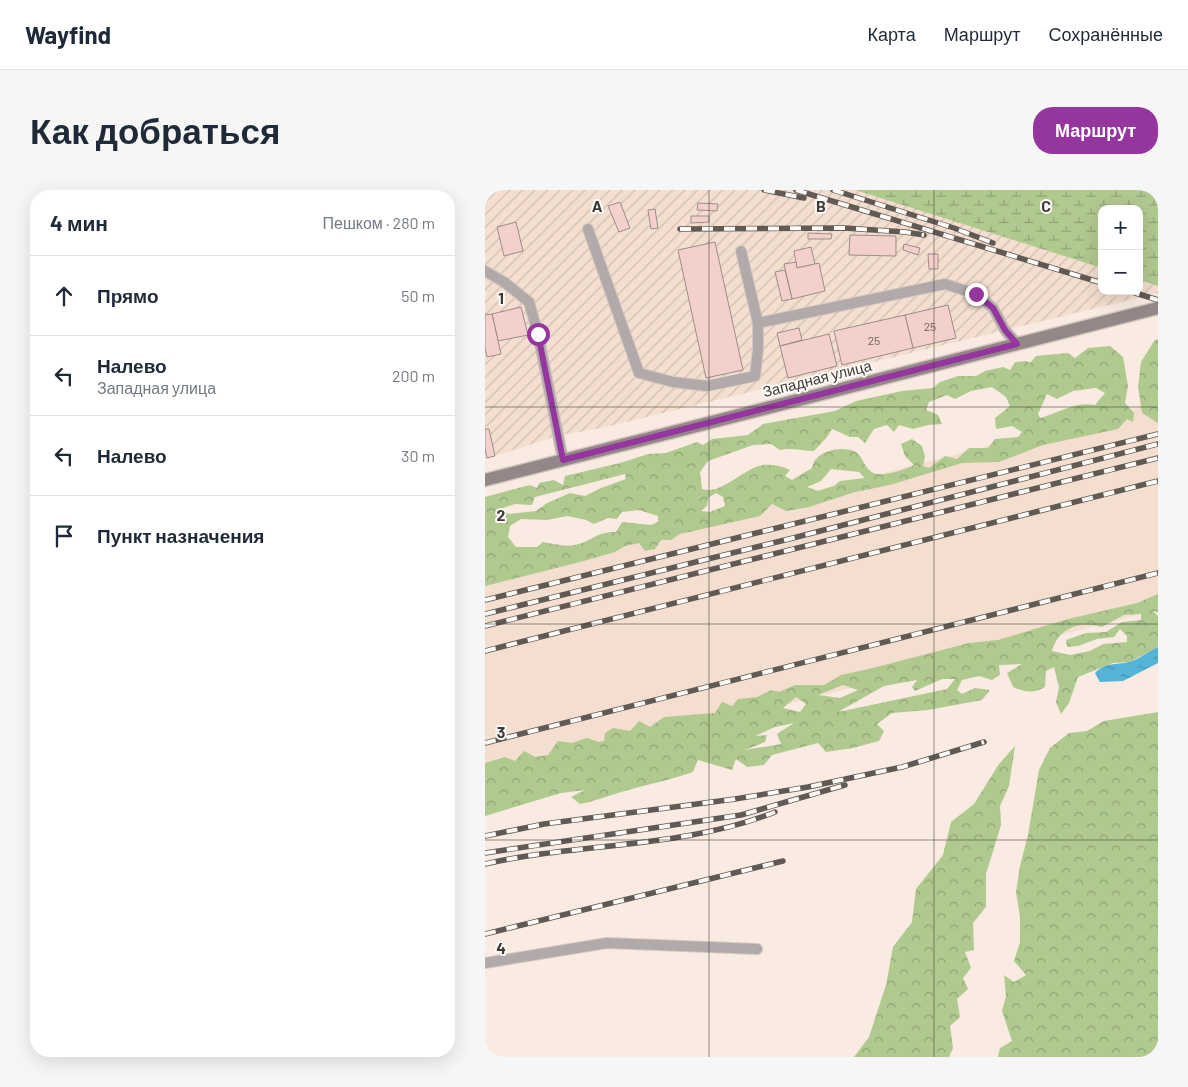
<!DOCTYPE html>
<html lang="ru">
<head>
<meta charset="utf-8">
<style>
  body { margin:0; font-family:Barlow,sans-serif; background:#f6f6f7; color:#1f2937 }
  .controls { position:absolute; right:15px; top:15px; display:grid; overflow:hidden; border-radius:10px; box-shadow:0 5px 20px #0002 }
  .controls button { width:45px; height:45px; display:grid; place-items:center; padding:0; border:0; border-bottom:1px solid #e0e1e3; background:#fff; color:#1f2937; font:25px sans-serif }
  .stop { position:absolute; width:15px; height:15px; margin:-11px; border:4px solid #95369f; border-radius:50%; background:#fff }
  .stop.end { background:#95369f; border-color:#fff; box-shadow:0 1px 5px #0008 }
  .list { margin:0; padding:0; list-style:none }
  h2 { display:flex; justify-content:space-between; align-items:center; height:65px; margin:0; padding:0 20px; font-size:21px }
  h2 small { font-size:16px; font-weight:400; color:#747a83 }
  .list li { display:grid; grid-template-columns:32px 1fr auto; gap:15px; align-items:center; box-sizing:border-box; height:80px; padding:0 20px; border-top:1px solid #e0e1e3 }
  .list b { display:block; font-size:19px; white-space:nowrap }
  .list p { margin:0; font-size:16px; white-space:nowrap; color:#747a83 }
  .list em { font-size:16px; font-style:normal; color:#747a83 }
  .icon { flex:none; width:28px; height:28px; fill:none; stroke:currentColor; stroke-width:2; stroke-linecap:round; stroke-linejoin:round }
  .map { position:relative; flex:none; width:673px; height:867px; overflow:hidden; border-radius:20px }
  header { display:flex; align-items:center; gap:30px; box-sizing:border-box; height:70px; padding:0 25px; background:#fff; border-bottom:1px solid #e0e1e3 }
  header strong { font-size:24px }
  nav { display:flex; gap:28px; margin-inline-start:auto; font-size:18px }
  .intro { display:flex; align-items:center; justify-content:space-between; box-sizing:border-box; height:120px; padding:0 30px }
  h1 { margin:0; font-size:35px }
  .button { padding:12px 22px; border-radius:20px; background:#95369f; color:#fff; font-size:18px; font-weight:700 }
  main { display:flex; gap:30px; padding:0 30px }
  aside { flex:1; background:#fff; border-radius:20px; box-shadow:0 5px 20px #0002 }
  .map>svg:first-child { display:block }
</style>
</head>
<body>
<header>
<strong>Wayfind</strong>
<nav><a>Карта</a><a>Маршрут</a><a>Сохранённые</a></nav>
</header>
<div class="intro"><h1>Как добраться</h1><a class="button">Маршрут</a></div>
<main>
<aside>
<h2>4 мин<small>Пешком · 280 m</small></h2>
<ul class="list">
<li><svg class="icon" aria-label="ahead" viewBox="0 0 24 24"><path d="M12 20V5M6 11l6-6 6 6"/></svg><div><b>Прямо</b></div><em>50 m</em></li>
<li><svg class="icon" aria-label="left" viewBox="0 0 24 24"><path d="M17 20v-9H6M10 6l-5 5 5 5"/></svg><div><b>Налево</b><p>Западная улица</p></div><em>200 m</em></li>
<li><svg class="icon" aria-label="left" viewBox="0 0 24 24"><path d="M17 20v-9H6M10 6l-5 5 5 5"/></svg><div><b>Налево</b></div><em>30 m</em></li>
<li><svg class="icon" aria-label="arrive" viewBox="0 0 24 24"><path d="M6 21V4h12l-3 4 3 4H6"/></svg><div><b>Пункт назначения</b></div></li>
</ul>
</aside>
<div class="map">
<svg width="673" height="867" viewBox="0 0 673 867">
  <defs>
    <pattern id="industrial-furrows" width="10" height="10" patternUnits="userSpaceOnUse" patternTransform="scale(1.25)"><rect width="10" height="10" fill="#f3decf"/><path d="M-1 1l2-2M0 10L10 0M9 11l2-2" fill="none" stroke="#d1bfb2"/></pattern>
    <pattern id="forest-crowns" width="20" height="18" patternUnits="userSpaceOnUse" patternTransform="scale(1.25)"><rect width="20" height="18" fill="#b0c98f"/><path d="M2 6a3 3 0 1 1 6 0M12 15a3 3 0 1 1 6 0" fill="none" stroke="#91a476"/></pattern>
    <pattern id="wetland-marsh" width="20" height="14" patternUnits="userSpaceOnUse" patternTransform="scale(1.25)"><rect width="20" height="14" fill="#b0c98f"/><path d="M1 5h8M5 5V1M11 12h8M15 12V8" fill="none" stroke="#91a476"/></pattern>
    <pattern id="water-ripples" width="26" height="14" patternUnits="userSpaceOnUse" patternTransform="scale(1.25)"><rect width="26" height="14" fill="#54b3d6"/><path d="M2 4q2-2 4 0t4 0M15 11q2-2 4 0t4 0" fill="none" stroke="#4793ae"/></pattern>
  </defs>
  <rect width="100%" height="100%" fill="#f9ebe1"/>
  <path fill="#f3decf" d="M673,212V420L0,591V386Z"/>
  <path fill="url(#industrial-furrows)" d="M0,0H370L617,78V101H654V90L673,96V103L116,238L72,246L0,269Z"/>
  <g fill="url(#forest-crowns)" fill-rule="evenodd">
    <path d="M673,149V233L657,223L653,197L656,172L669,151Z"/>
    <path d="M625,156L638,167L643,196L640,213L649,223L648,232L642,229L633,239L558,255L514,272L477,273L405,295L370,302L324,317L301,321L287,314L275,326L195,344L186,350H176L170,359L160,361L154,353L140,356L130,362L95,372L0,396V307L45,295L52,298L54,293L69,290L78,295L80,286L135,273L163,264L181,263L212,252L218,255L227,249L263,245L278,234L350,221L371,211L417,201L448,198L455,192L473,186H491L500,181L518,177L525,180L530,172L541,171L545,173L551,166L583,163L590,168L603,158ZM507,197L521,207L525,216L510,228L511,239L527,236L537,242L533,247L510,249L503,258H484L472,269L460,266L444,278L438,276L440,267L437,256L427,249L416,254L420,266L429,275C418,280 405,285 392,284C380,282 379,268 371,262C361,256 340,259 332,268C329,270 328,275 327,278L307,290L300,286L305,280C297,276 288,274 278,275C259,278 235,306 217,299L215,282L223,271L268,255L286,254L295,260C306,257 317,261 329,261L342,247L347,239L365,247H373L380,253L389,239L402,235L409,242L414,235L428,239L443,235L457,234L453,225L441,220L444,212L462,205L470,209L486,201ZM611,198L620,203L610,215C590,211 574,223 555,228L553,224L562,204L572,209L588,201ZM346,279L374,282L380,288L355,291L349,296L333,301L322,297L336,291ZM140,284L141,289L116,298L100,306L85,303L62,313L51,321L24,324L15,319L30,314L47,315L50,307ZM231,303L238,307L240,316L225,322L216,321L222,316L223,308ZM154,320L173,326V332L166,335L137,332L131,342C111,342 110,349 94,354C82,358 70,354 58,352L52,357H31L23,347L25,336L36,329L62,330L82,326L101,330L109,334L123,328L132,329L137,322Z"/>
    <path d="M673,404V422L668,421L673,426V457L645,472L628,473L593,487L584,513L576,524L571,512L574,497L569,477L561,481L560,497C548,504 540,502 528,497L522,483L537,474L514,475L515,485L507,490L494,486L477,490L472,500L477,504L490,498L505,500L497,510L443,520L407,523L392,534L399,541L394,551L368,558L341,562L333,553L287,565L279,575L262,577L251,569L247,580L213,570L208,582C186,590 163,594 140,601C125,605 111,611 95,614L86,607L100,600L76,603L0,626V573L20,567L30,571L39,561L50,567L63,565L73,551L87,553L102,548L114,552L119,551L120,543L128,538L145,541L154,531L165,537L179,527L230,523L237,512L247,516L253,509L272,507L286,500L294,502L310,495H339L356,485L384,479L484,453L513,450L583,429L652,413ZM656,424V430L637,432L621,442L601,443L581,450L582,457L593,456L612,449L629,447L635,439L642,446V452L618,454L605,461L585,465L567,461C574,437 595,431 617,437L639,425ZM457,489H470L462,499L353,522L399,496L432,490L427,497L430,501ZM358,495L373,500L355,508L333,505ZM311,507L321,514L315,522L298,518ZM309,533L292,544L296,554L260,560L280,552L282,545L270,546L290,537Z"/>
    <path d="M673,522V867H513L515,858L527,851L517,821L521,806L519,785L529,792L541,785L529,771L535,752V727L531,702L535,676L543,645L554,580L565,558L584,543L602,541L619,531Z"/>
    <path d="M530,556L524,596L515,616L516,635L501,684V717L488,733L489,760L480,762L486,778L478,788L483,799L472,809L475,827L465,836L468,858L464,867H369L384,847L401,795L408,757L427,732L431,699L458,665L466,632L489,614L514,574Z"/>
  </g>
  <path fill="url(#wetland-marsh)" d="M370,0H673V96L654,90V19H617V78Z"/>
  <path fill="url(#water-ripples)" d="M673,457V473L638,491L615,492L610,483C621,472 630,475 644,472C653,470 664,461 673,457Z"/>
  <g fill="#f4d0ca" stroke="#9d8c89">
    <path d="M135,12L145,38L134,42L123,16Z"/>
    <path d="M213,13L233,14L232,21L212,20Z"/>
    <path d="M170,19L173,38L166,39L163,20Z"/>
    <path d="M206,26H224V32L206,33Z"/>
    <path d="M31,32L38,61L19,66L12,37Z"/>
    <path d="M323,43L347,44L346,49H323Z"/>
    <path d="M365,45L411,46V66L364,65Z"/>
    <path d="M230,52L258,180L221,188L193,60Z"/>
    <path d="M419,54L435,58L433,65L418,60Z"/>
    <path d="M326,57L330,74L312,78L309,61Z"/>
    <path d="M443,64H453V79H444Z"/>
    <path d="M311,72L312,78L334,73L340,101L307,109L299,74Z"/>
    <path d="M300,80L307,109L297,111L290,82Z"/>
    <path d="M463,115L471,148L428,158L420,125Z"/>
    <path d="M36,117L43,145L13,151L7,124Z"/>
    <path d="M7,124L16,164L2,167L0,158V125Z"/>
    <path d="M420,125L428,158L357,175L349,141Z"/>
    <path d="M314,138L317,150L295,156L292,143Z"/>
    <path d="M344,144L352,176L303,188L295,156Z"/>
    <path d="M0,239H4L10,266L2,268L0,259Z"/>
  </g>
  <g fill="none" stroke-linecap="round" stroke-linejoin="round">
    <defs>
      <g id="lane">
        <path d="M103,39L154,183L188,192L222,196L270,186L273,159V133L256,61"/>
        <path d="M0,81L19,92L44,112L53,144L78,270"/>
        <path d="M273,133L460,94L491,104L508,118L520,140L532,154"/>
        <path d="M0,773L122,753L272,759"/>
      </g>
      <path id="secondary" d="M0,290L673,118"/>
    </defs>
    <use href="#lane" stroke="#d4c8bf" stroke-width="12"/>
    <use href="#secondary" stroke="#d4c8bf" stroke-width="15"/>
    <use href="#lane" stroke="#b1a9aa" stroke-width="10"/>
    <use href="#secondary" stroke="#938788" stroke-width="12"/>
    <defs>
      <g id="rail">
        <path d="M279,0L319,8"/>
        <path d="M311,0L617,93"/>
        <path d="M348,0L469,38L508,53"/>
        <path d="M195,39L359,38L420,42L439,45"/>
        <path d="M644,101L673,110"/>
        <path d="M0,410L673,244"/>
        <path d="M0,424L308,348L673,254"/>
        <path d="M0,436L673,268"/>
        <path d="M0,461L673,291"/>
        <path d="M0,553L673,383"/>
        <path d="M0,646L59,634L250,609L323,597L417,577L499,552"/>
        <path d="M0,663L256,625L360,595"/>
        <path d="M0,674C96,652 197,659 290,622"/>
        <path d="M0,744L298,671"/>
      </g>
    </defs>
    <use href="#rail" stroke="#615954" stroke-width="5.5"/>
    <use href="#rail" stroke="#fdfbf8" stroke-width="4" stroke-dasharray="11" stroke-linecap="butt"/>
  </g>
  <g fill="none" stroke-linecap="round" stroke-linejoin="round">
    <path stroke="#95369f" stroke-width="6" d="M53,144L78,270L532,154L520,140L508,118L491,104"/>
  </g>
  <path fill="none" stroke="#403a36" stroke-width="1" stroke-opacity="0.55" d="M224,0V867M449,0V867M0,217H673M0,434H673M0,650H673"/>
  <g text-anchor="middle" dominant-baseline="central" stroke-width="4" stroke-linejoin="round" paint-order="stroke">
    <g font-size="12" fill="#6d605b">
      <text x="445" y="136">25</text>
      <text x="389" y="150">25</text>
    </g>
    <g font-size="15" fill="#403a36" stroke="#fdfbf8">
      <text transform="translate(332 188) rotate(-14)">Западная улица</text>
    </g>
  </g>
  <g font-size="16" text-anchor="middle" font-weight="bold" fill="#403a36" stroke="#fdfbf8" stroke-width="4" stroke-linejoin="round" paint-order="stroke">
    <text x="112" y="22">A</text>
    <text x="336" y="22">B</text>
    <text x="561" y="22">C</text>
    <text x="16" y="114">1</text>
    <text x="16" y="331">2</text>
    <text x="16" y="548">3</text>
    <text x="16" y="764">4</text>
  </g>
</svg>
<div class="controls">
<button>+</button>
<button>−</button>
</div>
<div class="stop" style="left:53px;top:144px"></div>
<div class="stop end" style="left:491px;top:104px"></div>
</div>
</main>
</body>
</html>
